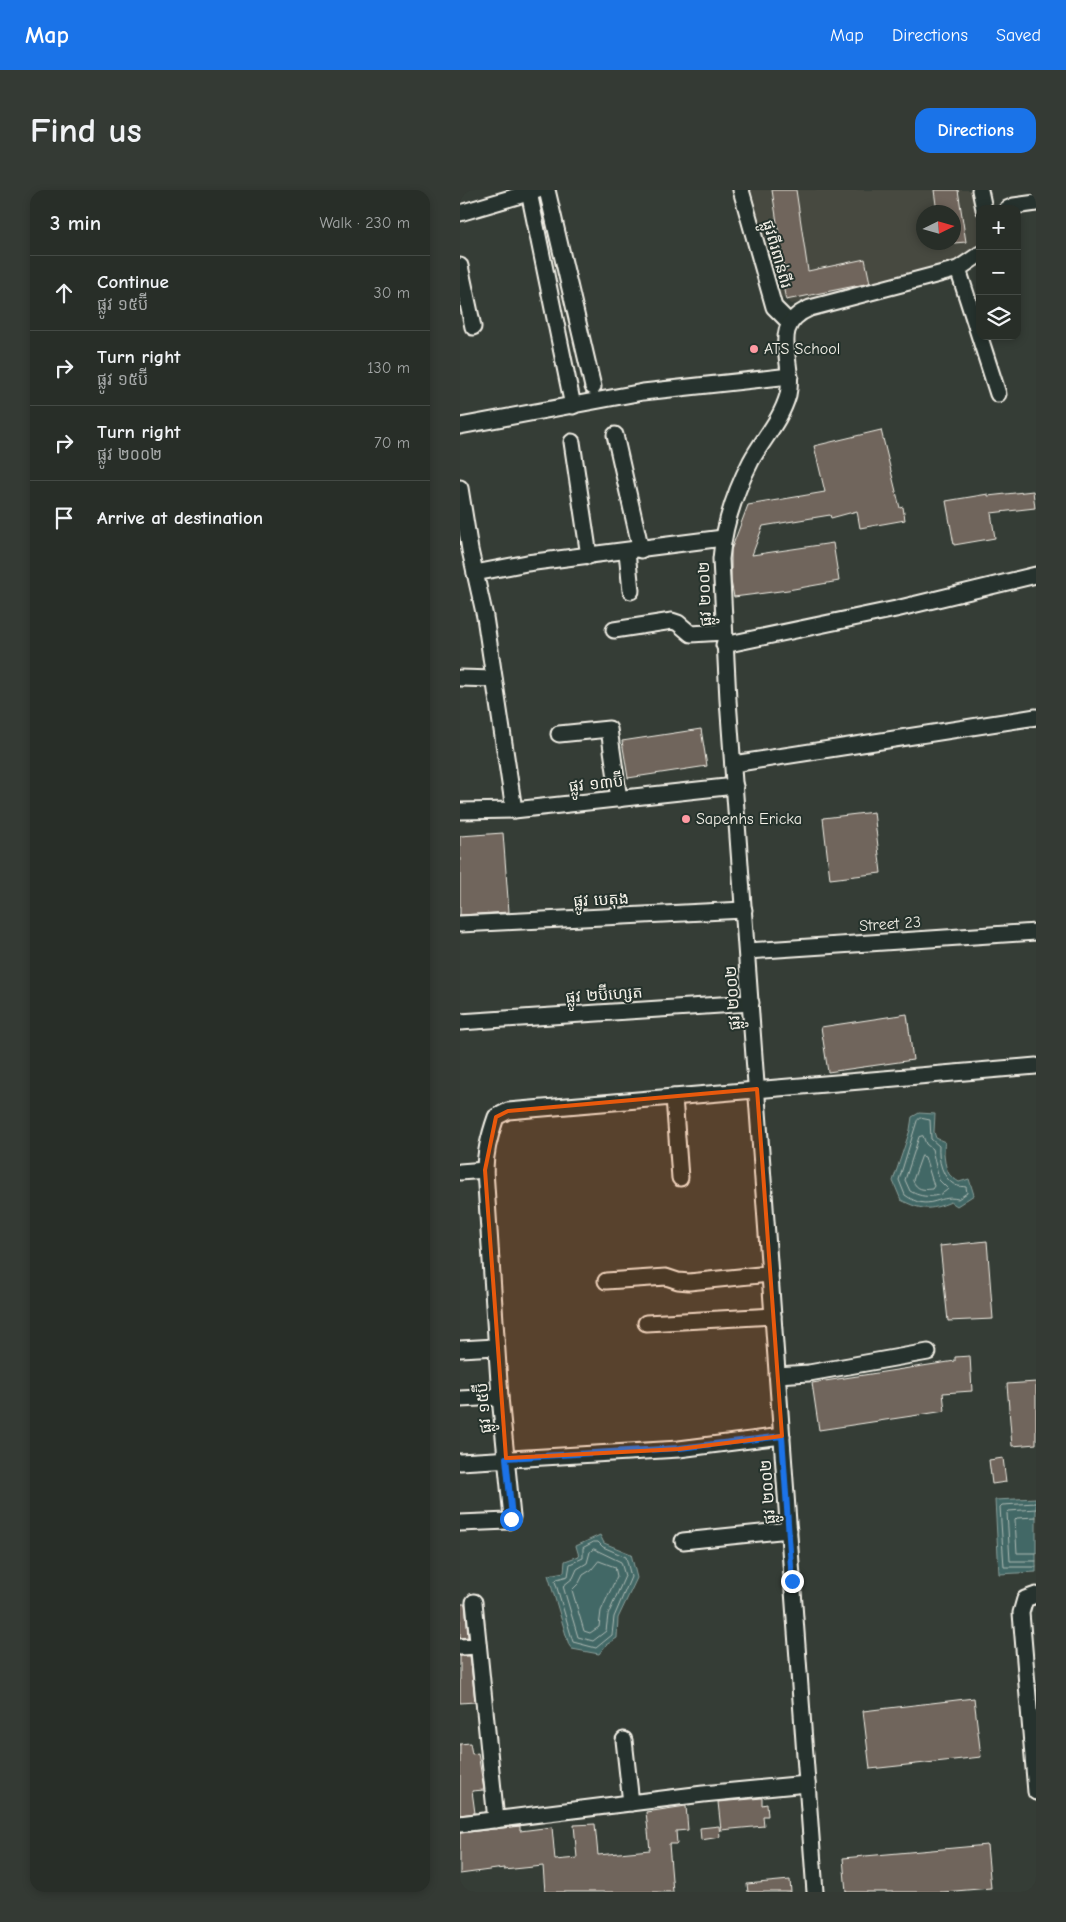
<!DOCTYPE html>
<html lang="en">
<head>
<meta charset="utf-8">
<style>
  body { margin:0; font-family:"Comic Neue","Noto Sans Khmer",sans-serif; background:#343a34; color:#f1f3f6 }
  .controls { position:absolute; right:15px; top:15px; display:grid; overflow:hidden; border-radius:10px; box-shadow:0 2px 8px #0003 }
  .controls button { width:45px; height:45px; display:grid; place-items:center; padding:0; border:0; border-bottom:1px solid #444a45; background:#282e28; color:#f1f3f6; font:25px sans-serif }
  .compass { position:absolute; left:456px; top:15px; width:45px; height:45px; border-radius:50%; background:#282e28; box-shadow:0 2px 8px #0003; rotate:85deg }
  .stop { position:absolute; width:15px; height:15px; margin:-11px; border:4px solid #1a73e8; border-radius:50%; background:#fff }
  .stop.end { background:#1a73e8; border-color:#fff; box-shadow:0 1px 5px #0008 }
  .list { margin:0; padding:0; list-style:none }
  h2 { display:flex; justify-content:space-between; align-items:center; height:65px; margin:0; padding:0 20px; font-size:21px }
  h2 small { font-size:16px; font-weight:400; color:#a5a8a8 }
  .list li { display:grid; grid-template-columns:32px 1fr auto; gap:15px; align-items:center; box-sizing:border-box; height:75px; padding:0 20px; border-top:1px solid #444a45 }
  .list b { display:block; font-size:19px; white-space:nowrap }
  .list p { margin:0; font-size:16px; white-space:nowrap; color:#a5a8a8 }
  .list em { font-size:16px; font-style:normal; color:#a5a8a8 }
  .icon { flex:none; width:28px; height:28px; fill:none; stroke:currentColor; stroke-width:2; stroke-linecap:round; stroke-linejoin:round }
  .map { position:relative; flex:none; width:576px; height:1702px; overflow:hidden; border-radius:15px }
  header { display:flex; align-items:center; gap:30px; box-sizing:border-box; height:70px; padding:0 25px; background:#1a73e8; color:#fff }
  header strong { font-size:24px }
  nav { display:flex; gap:28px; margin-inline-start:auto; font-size:18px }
  .intro { display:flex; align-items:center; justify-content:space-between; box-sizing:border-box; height:120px; padding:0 30px }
  h1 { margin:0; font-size:35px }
  .button { padding:12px 22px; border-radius:15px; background:#1a73e8; color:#fff; font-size:18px; font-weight:700 }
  main { display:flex; gap:30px; padding:0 30px }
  aside { flex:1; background:#282e28; border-radius:15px; box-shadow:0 2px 8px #0003 }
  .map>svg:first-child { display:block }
</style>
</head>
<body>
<header>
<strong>Map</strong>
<nav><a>Map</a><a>Directions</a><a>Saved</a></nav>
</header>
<div class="intro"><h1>Find us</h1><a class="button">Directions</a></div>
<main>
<aside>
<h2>3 min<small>Walk · 230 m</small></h2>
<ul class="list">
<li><svg class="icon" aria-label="ahead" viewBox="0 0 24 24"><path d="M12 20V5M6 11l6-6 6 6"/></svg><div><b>Continue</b><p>ផ្លូវ ១៥ប៊ី</p></div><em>30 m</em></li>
<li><svg class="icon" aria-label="right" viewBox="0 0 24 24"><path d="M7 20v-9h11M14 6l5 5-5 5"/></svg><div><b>Turn right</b><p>ផ្លូវ ១៥ប៊ី</p></div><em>130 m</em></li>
<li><svg class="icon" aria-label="right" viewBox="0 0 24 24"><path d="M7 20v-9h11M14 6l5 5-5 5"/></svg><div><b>Turn right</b><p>ផ្លូវ ២០០២</p></div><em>70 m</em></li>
<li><svg class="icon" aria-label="arrive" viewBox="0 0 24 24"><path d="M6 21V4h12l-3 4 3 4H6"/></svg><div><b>Arrive at destination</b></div></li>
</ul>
</aside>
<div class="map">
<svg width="576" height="1702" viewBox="0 0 576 1702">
  <rect width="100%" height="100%" fill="#353d36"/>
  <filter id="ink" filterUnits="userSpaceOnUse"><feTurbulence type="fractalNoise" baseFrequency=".02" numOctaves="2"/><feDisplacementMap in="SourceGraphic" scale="10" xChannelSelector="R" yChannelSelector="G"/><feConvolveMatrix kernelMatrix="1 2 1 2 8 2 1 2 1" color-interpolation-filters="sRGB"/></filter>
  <g filter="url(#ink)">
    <path fill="#474941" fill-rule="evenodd" d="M291,0H513L520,42V55L509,66L332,114L321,107ZM463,22H493V52H463Z"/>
    <g fill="#436866" stroke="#8a9f9a">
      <path d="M459,923L475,924L474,942L476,948L485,952C483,961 484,975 489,984C491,987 496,990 499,992L509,989L514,1005L497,1016L491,1012C469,1021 461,1020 441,1010L433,991L450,940L452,927Z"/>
      <path d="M576,1308V1382L539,1384L535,1310Z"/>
      <path d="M140,1345L144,1353L171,1364L177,1388L158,1428L157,1448L146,1455L139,1464L112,1459L109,1455L88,1385L104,1382L105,1371L119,1366L116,1356Z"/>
    </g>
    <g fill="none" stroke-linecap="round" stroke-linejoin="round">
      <g stroke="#adbab4" stroke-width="1">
        <path d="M460,928L470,930L471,949L479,956C478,970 482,988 495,995C499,997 502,996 506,997L507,1003L498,1009C477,1004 470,1023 445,1005L439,990L457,931Z"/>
        <path d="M463,946L466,954L472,959L479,990L488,999C478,1009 461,1008 450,1001L445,990L459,947Z"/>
        <path d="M462,966L465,967L474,996L472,999C463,1000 457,1000 453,991Z"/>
        <path d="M576,1313L542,1315L540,1317L544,1377H576"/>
        <path d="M576,1319L549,1321L547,1323L550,1371H576"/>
        <path d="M576,1327L557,1328L555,1330L557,1363H576"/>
        <path d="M134,1352H138L143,1357L166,1367L171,1387L154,1427L152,1445L136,1458L113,1452L95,1391L97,1389L108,1386L110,1374L123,1368V1358Z"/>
        <path d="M134,1359L161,1372L165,1386L148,1425L146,1441L133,1451L118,1447L103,1396L113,1388L117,1379L127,1373L130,1362Z"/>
        <path d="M139,1371L155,1377L157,1386L141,1421L139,1437L130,1443L124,1441L112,1400L119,1393L123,1385L131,1380Z"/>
      </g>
    </g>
    <g fill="#70655b" stroke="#f4f1e8">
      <path d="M312,0H336L348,81L405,69L410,93L326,110L321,86L325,85Z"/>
      <path d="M474,0H498L506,52L494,53V22H477Z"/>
      <path d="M421,240L440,318L443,317L445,330L400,338L397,321L371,328L370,325L303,336L292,365L373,353L379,391L328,400L274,407L271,391V360L288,315L365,302L354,256Z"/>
      <path d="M573,301L575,318L531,323L535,348L494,355L486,311L528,304V306Z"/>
      <path d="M241,539L247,576L168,588L162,551Z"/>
      <path d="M414,622L421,683L370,689L363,628Z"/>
      <path d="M43,643L49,722L0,725V646Z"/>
      <path d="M447,824L453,870L368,882L361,837Z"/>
      <path d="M527,1051L533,1129L488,1131L480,1056Z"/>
      <path d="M510,1166L512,1201L483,1203L485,1221L359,1240L352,1193L495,1171V1167Z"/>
      <path d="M576,1192V1254L552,1256L547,1194Z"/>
      <path d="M543,1268L546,1292L532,1294L529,1270Z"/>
      <path d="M0,1414H5L8,1447L0,1448Z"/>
      <path d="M0,1466H10L15,1512L0,1513Z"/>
      <path d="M514,1508L521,1567L410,1579L403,1521Z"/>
      <path d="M10,1553L12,1564L18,1563L24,1600L12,1601L15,1623L0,1625V1554Z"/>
      <path d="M302,1608V1615L307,1614L308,1626H303L304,1636L261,1640L258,1612Z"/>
      <path d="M226,1616L228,1640L216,1641L217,1654H209L213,1702H85L83,1676L44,1680V1678L0,1684V1643L60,1636V1641L92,1637L95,1670L117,1668L114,1635L135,1634L138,1665L190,1660L186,1622Z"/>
      <path d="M259,1636L260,1647L241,1650L240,1638Z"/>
      <path d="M527,1655L531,1698L483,1702H386L383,1668Z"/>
      <path d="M330,1690L331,1702H288L287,1694Z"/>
    </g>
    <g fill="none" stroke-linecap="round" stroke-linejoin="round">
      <defs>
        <g id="minor">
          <path d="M87,0L133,197"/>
          <path d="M281,0L314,117L329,132"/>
          <path d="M520,0L524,19"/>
          <path d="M69,2L113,216"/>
          <path d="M547,19L554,16L576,13"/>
          <path d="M0,23L78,0"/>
          <path d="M0,76L13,137"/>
          <path d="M498,79L538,204"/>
          <path d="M0,236L183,202L330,186"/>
          <path d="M155,245L181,360"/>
          <path d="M112,252L129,366"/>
          <path d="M0,298L10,360L25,427L54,620"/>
          <path d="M167,362L171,401"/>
          <path d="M15,383L67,373L263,348"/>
          <path d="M154,440L212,431L218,433L231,444L264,442"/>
          <path d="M264,455L436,419L576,385"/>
          <path d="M0,488L34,489"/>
          <path d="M99,544L149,539L159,609"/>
          <path d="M273,574L576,527"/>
          <path d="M0,621L54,620L275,596"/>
          <path d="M0,734L284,720"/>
          <path d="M287,761L576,742"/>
          <path d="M0,832L291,813"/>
          <path d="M214,907L220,988"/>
          <path d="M0,982L25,980"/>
          <path d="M146,1091L206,1087L218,1091L229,1092L310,1084"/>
          <path d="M186,1133L313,1126"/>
          <path d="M0,1159L36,1157"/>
          <path d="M317,1185L349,1183L468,1162"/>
          <path d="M0,1209L40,1207"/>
          <path d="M0,1272L219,1259L322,1246"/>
          <path d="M0,1333L48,1331L52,1327L40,1207L25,980C25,961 30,944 36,927L48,921L576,876"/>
          <path d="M223,1351L329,1340"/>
          <path d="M576,1405L565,1409L561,1423L576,1602"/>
          <path d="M14,1412L36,1630"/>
          <path d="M0,1457L18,1456"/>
          <path d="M164,1550L171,1613"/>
          <path d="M0,1634L243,1604L347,1594"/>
          <path d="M355,1702L268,510L261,369C264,334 275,302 291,271C303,249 321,230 328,205C336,171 307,136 350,118L498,79L520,64"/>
        </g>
      </defs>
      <use href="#minor" stroke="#f4f1e8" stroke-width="19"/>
      <use href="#minor" stroke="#26332d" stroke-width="15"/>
    </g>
  </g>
  <g fill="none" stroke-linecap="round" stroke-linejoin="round" filter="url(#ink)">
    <path stroke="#1a73e8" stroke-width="6" d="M51,1329L52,1327L46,1268L219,1258L322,1246L332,1391"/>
  </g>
  <path fill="#e8590c" fill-opacity="0.2" stroke="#e8590c" stroke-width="4" stroke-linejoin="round" d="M297,899L322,1246L219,1259L46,1268L25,980L36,927L48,921Z"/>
  <g fill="#ff9aa2" stroke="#26332d" stroke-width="2">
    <circle cx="294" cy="159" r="5"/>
    <circle cx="226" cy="629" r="5"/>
  </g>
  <g text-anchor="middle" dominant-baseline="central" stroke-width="4" stroke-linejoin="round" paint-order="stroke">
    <g font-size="16" fill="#f4f1e8" stroke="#26332d">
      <text transform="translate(317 64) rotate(74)">ផ្លូវពីរពាន់ពីរ</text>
      <text transform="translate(245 404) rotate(-92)">ផ្លូវ ២០០២</text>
      <text transform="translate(136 594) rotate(-6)">ផ្លូវ ១៣ប៊ី</text>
      <text transform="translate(141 710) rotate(-3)">ផ្លូវ បេតុង</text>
      <text transform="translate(430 734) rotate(-4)">Street 23</text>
      <text transform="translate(144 805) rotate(-4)">ផ្លូវ ២ប៊ីហ្សេត</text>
      <text transform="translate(273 808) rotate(-94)">ផ្លូវ ២០០២</text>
      <text transform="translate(24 1218) rotate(-95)">ផ្លូវ ១៥ប៊ី</text>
      <text transform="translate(308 1302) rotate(-94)">ផ្លូវ ២០០២</text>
    </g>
    <g font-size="16" fill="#f4f1e8" stroke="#26332d" text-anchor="start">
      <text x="304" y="159">ATS School</text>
      <text x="236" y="629">Sapenhs Ericka</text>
    </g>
  </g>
</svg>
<div class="controls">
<button>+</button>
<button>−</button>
<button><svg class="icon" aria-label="layers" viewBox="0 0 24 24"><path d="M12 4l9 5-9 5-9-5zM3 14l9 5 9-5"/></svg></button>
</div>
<svg class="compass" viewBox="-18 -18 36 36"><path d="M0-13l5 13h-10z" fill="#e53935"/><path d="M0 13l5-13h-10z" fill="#a5a8a8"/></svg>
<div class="stop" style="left:51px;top:1329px"></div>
<div class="stop end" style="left:332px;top:1391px"></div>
</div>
</main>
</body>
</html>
